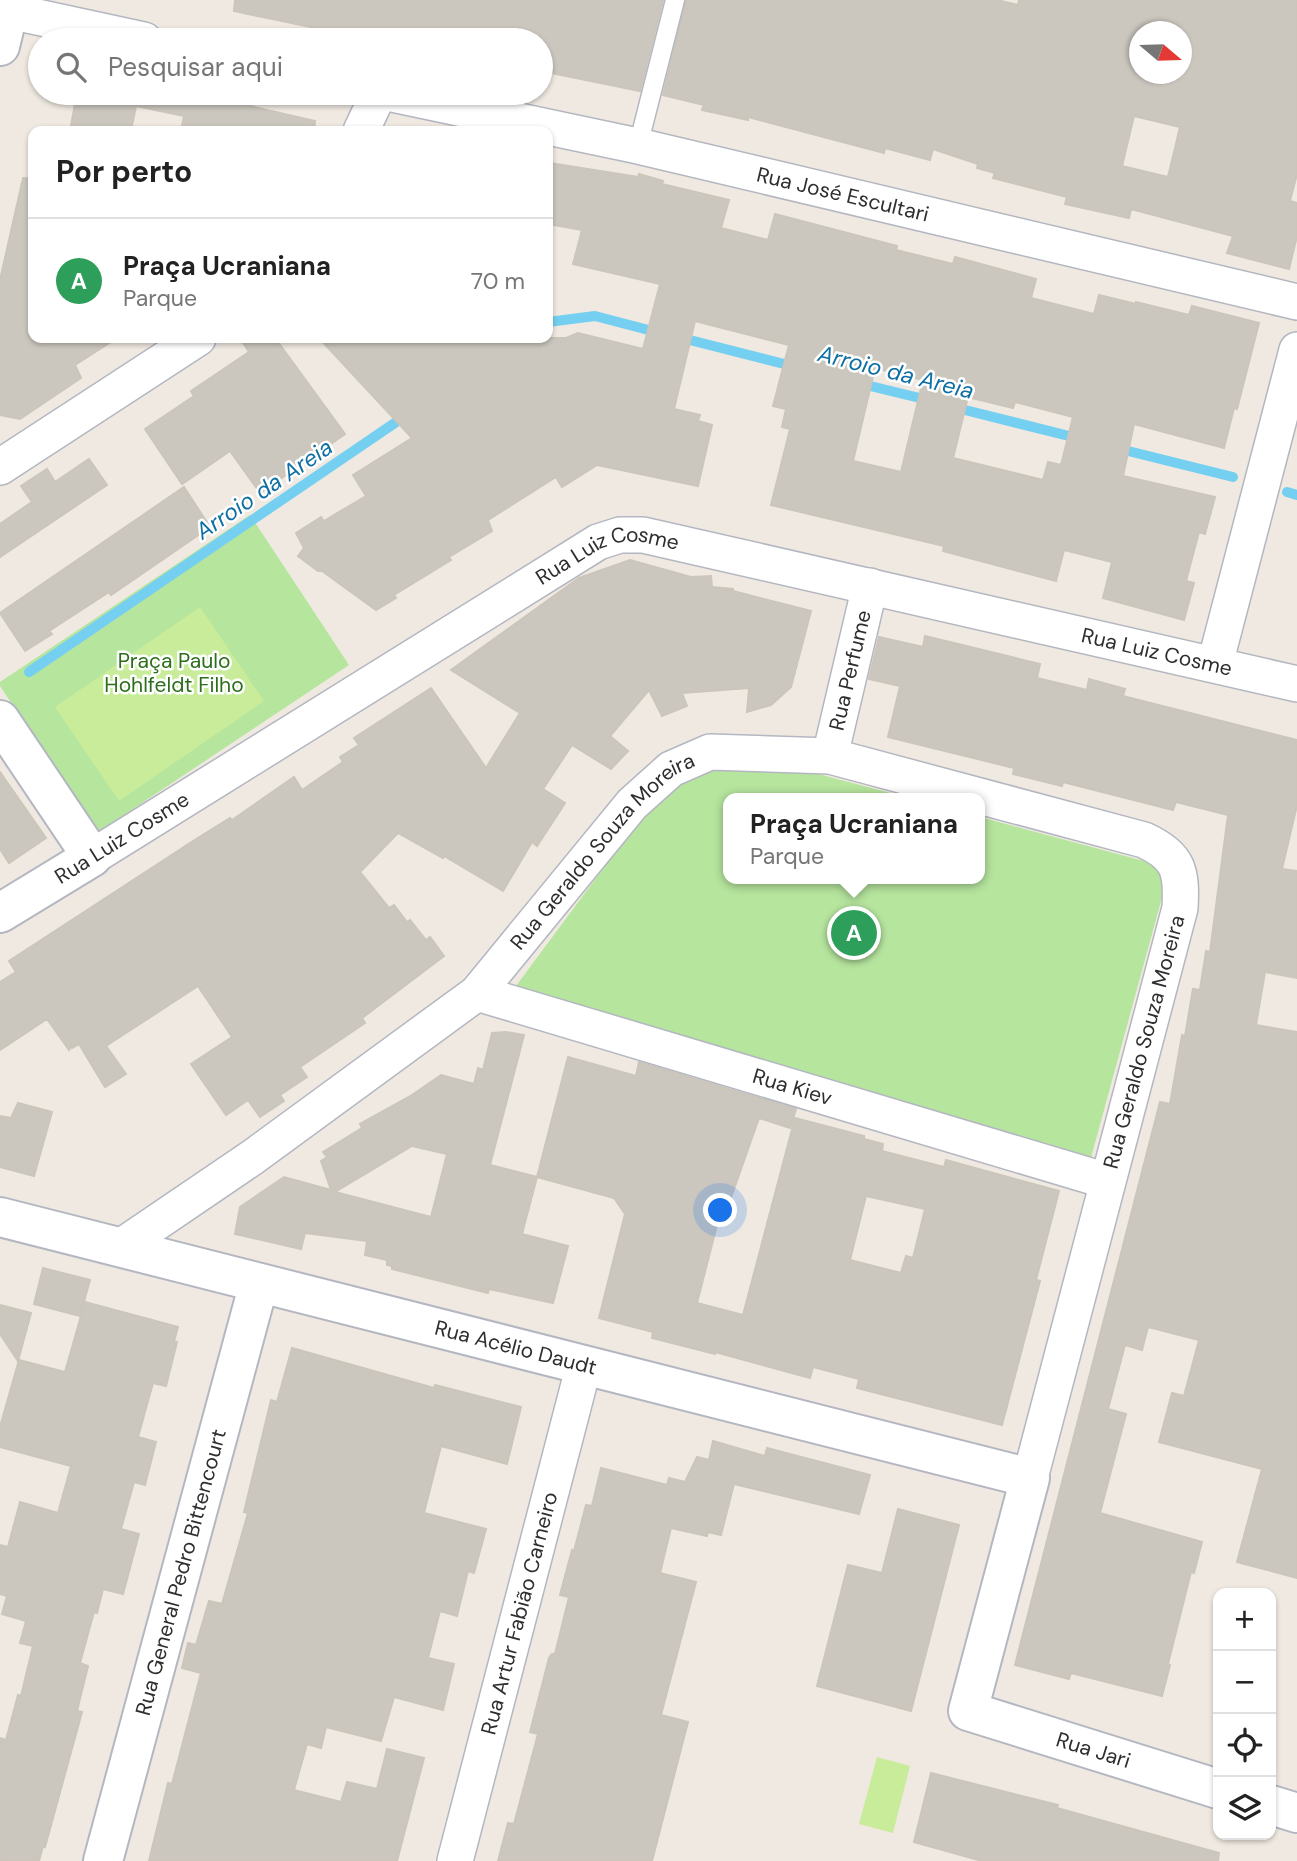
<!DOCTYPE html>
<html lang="pt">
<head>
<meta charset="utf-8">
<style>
  body { margin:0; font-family:"DM Sans",sans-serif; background:#f2f2f2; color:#222 }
  .controls { position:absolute; right:21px; bottom:21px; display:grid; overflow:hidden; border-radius:14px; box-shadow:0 2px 5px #0004 }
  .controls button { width:63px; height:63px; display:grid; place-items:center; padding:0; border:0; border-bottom:2px solid #e0e0e0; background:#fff; color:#222; font:35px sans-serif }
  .compass { position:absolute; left:1129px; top:21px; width:63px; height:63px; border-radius:50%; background:#fff; box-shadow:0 2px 5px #0004; rotate:109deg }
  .you { position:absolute; left:721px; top:1211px; width:24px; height:24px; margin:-18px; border:5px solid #fff; border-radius:50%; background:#1a73e8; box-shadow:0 0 0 10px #1a73e833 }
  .badge { display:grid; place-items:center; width:46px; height:46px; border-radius:50%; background:#b45309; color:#fff; font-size:23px; font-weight:700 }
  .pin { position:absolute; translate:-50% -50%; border:4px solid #fff; box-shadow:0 2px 7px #0006 }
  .popup { position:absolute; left:723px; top:793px; width:262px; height:91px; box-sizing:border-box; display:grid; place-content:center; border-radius:14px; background:#fff; filter:drop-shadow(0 2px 5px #0005); font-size:23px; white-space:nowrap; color:#767676 }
  .popup b { font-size:26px; color:#222 }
  .popup::after { content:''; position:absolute; left:50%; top:100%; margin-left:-14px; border:14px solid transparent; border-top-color:#fff }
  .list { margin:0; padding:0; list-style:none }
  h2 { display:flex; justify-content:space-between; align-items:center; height:91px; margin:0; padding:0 28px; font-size:30px }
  h2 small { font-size:23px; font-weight:400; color:#767676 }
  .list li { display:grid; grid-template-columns:46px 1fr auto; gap:21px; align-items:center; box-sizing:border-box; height:126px; padding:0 28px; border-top:2px solid #e0e0e0 }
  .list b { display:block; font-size:26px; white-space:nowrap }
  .list p { margin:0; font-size:23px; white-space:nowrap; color:#767676 }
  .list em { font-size:23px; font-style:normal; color:#767676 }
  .icon { flex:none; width:38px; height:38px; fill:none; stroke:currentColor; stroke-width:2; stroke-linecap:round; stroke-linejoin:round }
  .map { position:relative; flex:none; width:1297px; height:1861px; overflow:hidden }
  .search { position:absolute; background:#fff; box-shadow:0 2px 5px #0004; left:28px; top:28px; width:525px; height:77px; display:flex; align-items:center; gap:18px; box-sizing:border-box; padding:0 24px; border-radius:38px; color:#767676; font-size:26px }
  .panel { position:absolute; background:#fff; box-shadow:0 2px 5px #0004; left:28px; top:126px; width:525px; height:217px; border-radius:14px }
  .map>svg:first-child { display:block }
</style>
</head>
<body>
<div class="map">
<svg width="1297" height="1861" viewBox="0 0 1297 1861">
  <rect width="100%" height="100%" fill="#efe9e1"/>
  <g fill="#b6e59e">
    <path d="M250,515L349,665L97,833L0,686V682Z"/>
    <path d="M712,764L814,773L910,798H728V879H980V817L1170,868L1089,1165L507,998L651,804L685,774Z"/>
  </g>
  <g fill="#c9ec9a">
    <path d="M200,607L264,701L119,801L55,707Z"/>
    <path d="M877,1757L910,1766L893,1833L859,1824Z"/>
  </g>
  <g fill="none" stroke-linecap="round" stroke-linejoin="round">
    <g stroke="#75cff0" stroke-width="10">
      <path d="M548,322L595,316L660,333"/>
      <path d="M678,337L796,367"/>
      <path d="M858,383L932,401"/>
      <path d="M953,407L1081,439"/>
      <path d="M1116,448L1233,477"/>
      <path d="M1287,492L1297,495"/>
      <path d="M29,672L405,416"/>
    </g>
  </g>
  <g fill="#cbc7bf" stroke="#cbc5ba" stroke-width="2" fill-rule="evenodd">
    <path d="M235,0H663L640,91L541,71V40H410L344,28L339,33L234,11Z"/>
    <path d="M686,0H997L1018,5L1019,0H1297V174L1290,201L1297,203V236L1289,269L1227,253L1233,236L1131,209L1129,218L1065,204L1067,197L993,178L995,173L977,168L978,164L933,149L930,160L885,148L884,153L748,117V120L702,110L704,105L663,95ZM1139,32H1181V74H1139ZM1134,116L1180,127L1168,177L1122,166Z"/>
    <path d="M77,93H212L211,97L315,121L314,131H181L184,116L136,106L131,131H70Z"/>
    <path d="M550,163L638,177L639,174L663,181L662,184L729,200L721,228L768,240L775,214L897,246L896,250L953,264L955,257L1036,279L1031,298L1094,314L1099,295L1136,304V302L1189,315L1192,306L1259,323L1237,409L1234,408L1224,448L1134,424L1123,476L1215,497L1205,534L1199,532L1186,581L1194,583L1184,620L1103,598L1112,562L1064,550L1056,581L943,551L944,546L771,505L790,429L782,427L786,409L773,406L789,345L695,321L674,409L700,415L698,421L712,425L698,486L597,465L562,487L556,477L488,520L492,531L449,557L451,560L394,595L396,598L376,610L322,571H318L298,556L304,548L296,533L321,517L324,521L366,496L353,475L412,438L319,338H566L578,333L643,349L660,284L573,264L582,230L548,224V165ZM875,368L923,380L901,472L853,461ZM968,397L1013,408L1015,402L1073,417L1061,465L1048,462L1043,480L953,458Z"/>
    <path d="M23,178L33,179V338H117L75,365L81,378L20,419L0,415V280Z"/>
    <path d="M240,338H275L345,434L260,493L230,451L182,484L145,429L194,396L191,391L249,352Z"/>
    <path d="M89,459L107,485L0,557V524L32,502L21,486L47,469L55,482Z"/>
    <path d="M184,487L210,527L111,595L109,592L49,631L52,634L25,651L0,613Z"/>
    <path d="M630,560L691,577L711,576L712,587L733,589V591L811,611L791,687L771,705L747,712L749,688L682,693L687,706L662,716L649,690L610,736L628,751L611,769L572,745L543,789L565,803L537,846L532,842L503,891L444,856L443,858L398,833L360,872L389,908L394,905L407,922L410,920L426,940L430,937L444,956L362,1018L365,1023L300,1067L307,1077L280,1095L284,1101L260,1117L248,1100L226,1115L191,1064L232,1037L198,986L106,1046L126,1074L105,1087L79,1044L72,1048L71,1045L69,1050L47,1019L0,1050V982L16,972L9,961L193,841L230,818L232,820L294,777L302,790L343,762L340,757L359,745L354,738L431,688L486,768L520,713L451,670L579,578Z"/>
    <path d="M925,636L1040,664L1037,678L1087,690L1089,679L1125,689L1123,696L1297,740V805L1282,869L1297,871V978L1265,972L1256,1025L1297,1032V1578L1237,1562L1262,1469L1159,1442L1172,1393L1184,1396L1199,1340L1148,1327L1142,1350L1125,1345L1108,1409L1126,1414L1100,1513L1202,1542L1194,1573L1191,1572L1168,1664L1170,1665L1162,1696L1071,1673L1069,1679L1015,1665L1160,1102L1170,1104L1182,1035L1185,1036L1193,989L1200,990L1206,951L1210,952L1228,815L1176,802L1173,810L1063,782L1062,786L1013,774L1014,768L888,737L900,686L869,679L879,637L923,647Z"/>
    <path d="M0,772L46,838L9,863L0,849Z"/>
    <path d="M506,1032L524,1035L490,1165L537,1177L522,1234L568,1246L553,1303L489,1289L488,1293L392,1269V1266L387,1265V1260L365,1255L367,1241L305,1233L301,1249L235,1234L240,1207L284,1177L331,1190L321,1161L327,1157L323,1152L362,1128L360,1124L412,1095L441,1075L474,1084L478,1068L483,1070L492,1033ZM412,1146L447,1154L431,1217L335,1192Z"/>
    <path d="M568,1057L636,1076L639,1062L796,1109L790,1128L759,1118L721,1226L717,1225L697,1303L743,1315L795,1118L864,1136V1139L883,1144L882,1151L944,1167L946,1160L1059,1191L1036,1280L1040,1281L1002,1425L857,1388L859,1379L813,1367L810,1378L715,1352V1354L652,1338L653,1332L599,1318L625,1214L614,1198L537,1177ZM866,1196L925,1209L913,1258L906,1256L901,1273L850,1260Z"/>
    <path d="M18,1103L52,1112L34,1176L0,1167V1116L11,1118Z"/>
    <path d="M43,1268L90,1280L80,1316L34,1304Z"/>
    <path d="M85,1302L178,1327L174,1341L177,1342L166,1386L153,1383L138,1437L156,1442L145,1485L134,1482L121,1529L139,1534L123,1594L103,1589L97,1613L94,1612L80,1663L88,1666L77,1711L82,1712L45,1847L43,1846L39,1861H0V1738L6,1740L18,1695L21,1696L33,1646L20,1643L26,1621L2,1614L7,1596L0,1594V1545L8,1547L20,1502L58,1513L71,1466L0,1447V1427L19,1360L65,1372Z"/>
    <path d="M0,1305L31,1313L18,1361L0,1334Z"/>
    <path d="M292,1348L434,1388L435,1385L521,1407L507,1464L441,1446L424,1513L486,1529L474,1573L468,1571L457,1616L440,1611L428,1658L454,1664L443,1710L394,1697L381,1741L326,1727L321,1748L307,1744L294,1790L341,1802L347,1782L377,1789L387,1749L424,1758L397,1861H149L168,1783L172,1784L201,1673L182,1668L188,1643L196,1645L209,1601L222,1604L248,1513L244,1512L271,1400L277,1402Z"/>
    <path d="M713,1441L765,1456L767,1448L870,1475L859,1514L734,1484L721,1535L708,1532L707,1536L671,1528L660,1573L696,1582L661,1715L688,1722L652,1861H498L508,1823L514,1824L538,1734L530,1732L549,1658L552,1654H555L569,1597L560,1595L572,1550L574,1551L586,1505L592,1506L601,1468L667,1485L669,1478L685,1482L697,1457L709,1460Z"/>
    <path d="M898,1509L959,1525L911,1711L817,1686L848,1565L882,1573Z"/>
    <path d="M931,1773L1058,1805L1057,1808L1219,1853L1218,1861H982L914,1842Z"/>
  </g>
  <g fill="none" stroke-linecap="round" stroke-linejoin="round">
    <defs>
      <path id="service" d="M638,146L675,0"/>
      <g id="minor">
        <path d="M0,9L144,40"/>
        <path id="s1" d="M387,93L638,146L1297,302"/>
        <path d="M361,131L379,93"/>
        <path d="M0,467L198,338"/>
        <path d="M1215,664L1297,350"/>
        <path id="s2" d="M830,756L870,586"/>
        <path id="s3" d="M92,857L598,542L620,535H643L1297,684"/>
        <path id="s4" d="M477,993L1107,1181"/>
        <path id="s5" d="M119,1248L253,1157L477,993L632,804L671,769L710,752L830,756L1144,840C1179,856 1182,871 1180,908L1030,1478"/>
        <path id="s6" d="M455,1861L584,1365"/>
      </g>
      <g id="tertiary">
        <path d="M0,720L92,857L0,913"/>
        <path id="s7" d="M0,1217L1030,1478L968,1711L1218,1789"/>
        <path d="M1271,1805L1297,1813"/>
        <path id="s8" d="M103,1861L259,1283"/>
      </g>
      <path id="secondary" d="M0,46L11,0"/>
    </defs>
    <use href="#service" stroke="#b4b7c1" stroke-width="21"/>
    <use href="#minor" stroke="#b4b7c1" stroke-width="38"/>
    <use href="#tertiary" stroke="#b4b7c1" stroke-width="42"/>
    <use href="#secondary" stroke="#b4b7c1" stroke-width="42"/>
    <use href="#service" stroke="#fff" stroke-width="18"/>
    <use href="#minor" stroke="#fff" stroke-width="35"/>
    <use href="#tertiary" stroke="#fff" stroke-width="38"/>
    <use href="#secondary" stroke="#fff" stroke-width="38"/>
  </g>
  <g text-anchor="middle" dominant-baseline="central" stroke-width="5" stroke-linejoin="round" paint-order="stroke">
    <g font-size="21" fill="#2e2e2e" stroke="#fff">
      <text stroke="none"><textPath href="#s1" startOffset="467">Rua José Escultari</textPath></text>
      <text stroke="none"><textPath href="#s3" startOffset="602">Rua Luiz Cosme</textPath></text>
      <text stroke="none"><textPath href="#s3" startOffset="1169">Rua Luiz Cosme</textPath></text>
      <text stroke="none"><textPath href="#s2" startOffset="88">Rua Perfume</textPath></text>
      <text transform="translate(122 838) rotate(-32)">Rua Luiz Cosme</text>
      <text stroke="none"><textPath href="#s5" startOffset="630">Rua Geraldo Souza Moreira</textPath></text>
      <text transform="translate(1144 1042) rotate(-75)">Rua Geraldo Souza Moreira</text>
      <text stroke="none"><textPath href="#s4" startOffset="329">Rua Kiev</textPath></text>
      <text stroke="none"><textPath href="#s7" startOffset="532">Rua Acélio Daudt</textPath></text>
      <text stroke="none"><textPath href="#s8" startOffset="299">Rua General Pedro Bittencourt</textPath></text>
      <text stroke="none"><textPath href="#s6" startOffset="256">Rua Artur Fabião Carneiro</textPath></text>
      <text stroke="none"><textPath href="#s7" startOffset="1435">Rua Jari</textPath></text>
    </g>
    <g font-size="21" fill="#2c6e1b" stroke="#fff">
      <text x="174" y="661">Praça Paulo<tspan x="174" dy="24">Hohlfeldt Filho</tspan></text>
    </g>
    <g font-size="23" font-style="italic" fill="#0d6fa3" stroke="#fff">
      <text transform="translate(896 372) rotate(14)">Arroio da Areia</text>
      <text transform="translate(264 489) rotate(-34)">Arroio da Areia</text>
    </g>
  </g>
</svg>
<div class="controls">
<button>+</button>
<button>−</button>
<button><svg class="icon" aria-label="locate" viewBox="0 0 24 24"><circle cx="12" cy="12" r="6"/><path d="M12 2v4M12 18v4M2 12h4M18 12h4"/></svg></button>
<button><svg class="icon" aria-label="layers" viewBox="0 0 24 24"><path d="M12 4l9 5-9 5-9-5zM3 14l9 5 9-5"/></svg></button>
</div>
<svg class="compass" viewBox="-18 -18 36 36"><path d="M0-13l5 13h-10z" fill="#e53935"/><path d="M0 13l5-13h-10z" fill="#767676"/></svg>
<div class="you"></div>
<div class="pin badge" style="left:854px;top:933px;background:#2e9e5b">A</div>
<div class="popup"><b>Praça Ucraniana</b>Parque</div>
<div class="search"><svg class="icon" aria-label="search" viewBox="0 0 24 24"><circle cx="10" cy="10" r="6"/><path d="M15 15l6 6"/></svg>Pesquisar aqui</div>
<section class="panel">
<h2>Por perto<small></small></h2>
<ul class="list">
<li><span class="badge" style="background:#2e9e5b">A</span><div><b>Praça Ucraniana</b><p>Parque</p></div><em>70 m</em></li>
</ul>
</section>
</div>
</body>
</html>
